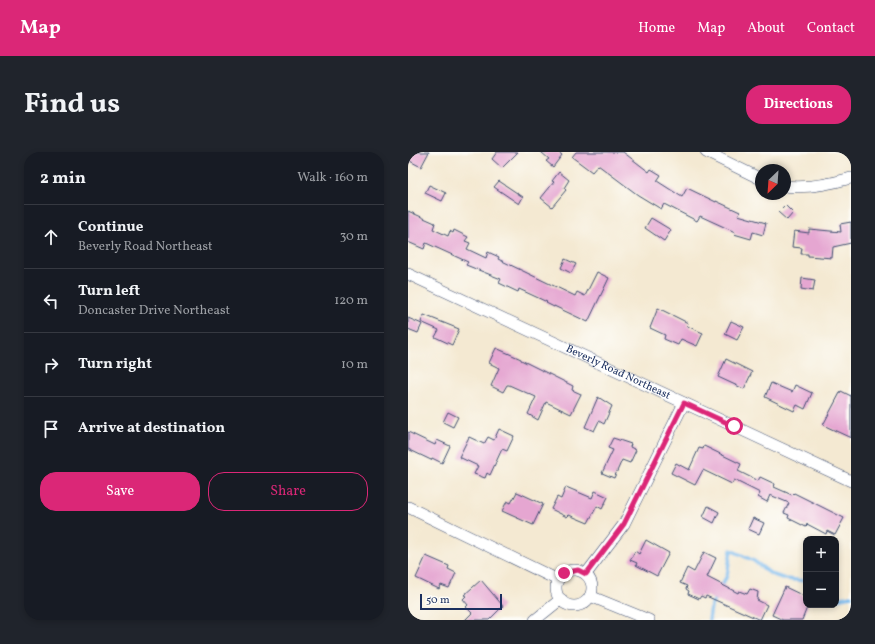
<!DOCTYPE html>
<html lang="en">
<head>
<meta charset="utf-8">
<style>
  body { margin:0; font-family:Vollkorn,serif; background:#20242c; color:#f1f3f6 }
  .controls { position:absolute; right:12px; bottom:12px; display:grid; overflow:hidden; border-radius:8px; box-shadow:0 2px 6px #0003 }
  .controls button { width:36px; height:36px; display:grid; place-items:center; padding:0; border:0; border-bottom:1px solid #363941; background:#171b24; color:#f1f3f6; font:20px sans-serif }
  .compass { position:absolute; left:347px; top:12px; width:36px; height:36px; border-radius:50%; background:#171b24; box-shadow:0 2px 6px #0003; rotate:205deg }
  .scale { position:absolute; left:12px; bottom:10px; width:82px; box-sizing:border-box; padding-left:4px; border:2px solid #1b2f5e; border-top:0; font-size:11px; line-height:14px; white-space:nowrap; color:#1b2f5e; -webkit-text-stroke:3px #fdfcf7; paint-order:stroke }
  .stop { position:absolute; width:12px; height:12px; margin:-9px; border:3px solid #db2777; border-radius:50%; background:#fff }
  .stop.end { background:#db2777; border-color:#fff; box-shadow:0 1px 4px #0008 }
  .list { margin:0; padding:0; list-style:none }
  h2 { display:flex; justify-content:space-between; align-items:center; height:52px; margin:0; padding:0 16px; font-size:17px }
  h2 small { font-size:13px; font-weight:400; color:#9ea1a6 }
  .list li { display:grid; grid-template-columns:26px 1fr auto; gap:12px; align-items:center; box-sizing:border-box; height:64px; padding:0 16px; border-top:1px solid #363941 }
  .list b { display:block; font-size:15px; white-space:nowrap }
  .list p { margin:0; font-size:13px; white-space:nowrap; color:#9ea1a6 }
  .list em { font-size:13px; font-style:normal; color:#9ea1a6 }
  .actions { display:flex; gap:8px; padding:12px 16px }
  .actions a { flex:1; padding:9px 0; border:1px solid #db2777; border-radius:16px; text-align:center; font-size:14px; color:#db2777 }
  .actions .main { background:#db2777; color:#fff }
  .icon { flex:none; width:22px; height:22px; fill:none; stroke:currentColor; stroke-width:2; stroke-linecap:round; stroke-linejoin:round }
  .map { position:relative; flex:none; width:443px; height:468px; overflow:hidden; border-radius:16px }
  header { display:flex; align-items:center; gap:24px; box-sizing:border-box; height:56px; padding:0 20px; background:#db2777; color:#fff }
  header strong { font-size:19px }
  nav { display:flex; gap:22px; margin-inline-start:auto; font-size:14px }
  .intro { display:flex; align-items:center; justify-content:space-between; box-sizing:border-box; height:96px; padding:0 24px }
  h1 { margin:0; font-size:28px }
  .button { padding:10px 18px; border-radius:16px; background:#db2777; color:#fff; font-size:14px; font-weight:700 }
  main { display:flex; gap:24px; padding:0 24px }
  aside { flex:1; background:#171b24; border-radius:16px; box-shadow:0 2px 6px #0003 }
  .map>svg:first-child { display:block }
</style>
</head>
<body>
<header>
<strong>Map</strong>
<nav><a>Home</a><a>Map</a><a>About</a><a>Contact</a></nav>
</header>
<div class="intro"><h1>Find us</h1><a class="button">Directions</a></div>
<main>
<aside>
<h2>2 min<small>Walk · 160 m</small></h2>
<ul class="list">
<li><svg class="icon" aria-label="ahead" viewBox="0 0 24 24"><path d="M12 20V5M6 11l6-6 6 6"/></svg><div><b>Continue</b><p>Beverly Road Northeast</p></div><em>30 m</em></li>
<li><svg class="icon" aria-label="left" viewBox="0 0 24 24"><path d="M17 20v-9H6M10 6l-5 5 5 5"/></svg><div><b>Turn left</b><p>Doncaster Drive Northeast</p></div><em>120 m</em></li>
<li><svg class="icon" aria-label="right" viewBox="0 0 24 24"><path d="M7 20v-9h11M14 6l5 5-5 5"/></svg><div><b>Turn right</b></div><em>10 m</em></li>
<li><svg class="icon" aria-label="arrive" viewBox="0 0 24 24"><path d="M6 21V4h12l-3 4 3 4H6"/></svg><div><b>Arrive at destination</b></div></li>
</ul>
<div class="actions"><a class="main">Save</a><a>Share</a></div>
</aside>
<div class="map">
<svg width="443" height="468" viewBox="0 0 443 468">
  <rect width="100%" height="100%" fill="#fdfcf7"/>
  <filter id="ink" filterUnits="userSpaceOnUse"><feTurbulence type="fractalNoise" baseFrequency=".025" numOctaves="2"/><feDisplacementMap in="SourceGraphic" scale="8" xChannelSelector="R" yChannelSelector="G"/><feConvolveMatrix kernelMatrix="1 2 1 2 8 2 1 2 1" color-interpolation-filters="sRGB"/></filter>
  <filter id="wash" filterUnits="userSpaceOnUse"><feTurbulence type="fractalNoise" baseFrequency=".012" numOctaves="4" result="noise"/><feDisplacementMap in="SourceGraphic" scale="16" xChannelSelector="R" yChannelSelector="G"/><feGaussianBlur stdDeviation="0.9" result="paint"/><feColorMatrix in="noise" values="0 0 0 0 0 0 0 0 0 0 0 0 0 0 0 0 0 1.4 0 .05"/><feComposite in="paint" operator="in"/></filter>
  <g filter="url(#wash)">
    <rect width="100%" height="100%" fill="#f4e9d2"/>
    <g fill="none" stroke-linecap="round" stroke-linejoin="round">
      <g stroke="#79baee" stroke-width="3.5">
        <path d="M312,436L319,424L323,398L346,409L363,422L377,427L398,429"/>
        <path d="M428,447L443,444"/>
        <path d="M301,468L303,454L309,443"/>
      </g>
    </g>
    <g id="blocks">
      <g fill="#e5a6d1">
        <path d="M0,0H21L13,15L0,8Z"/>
        <path d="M89,0H110L94,16L84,7Z"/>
        <path d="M133,0H150L154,3L145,15L138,9L141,7Z"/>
        <path d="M168,0H215L241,20L243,17L253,23L249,29L274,45L279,36L308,50V49L332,60L330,63L358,71L355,83L345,80L343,87L326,82L327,80L292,64L289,69L256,52L253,57L230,43L190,13L184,20L164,5Z"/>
        <path d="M151,20L161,28L156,36L158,38L144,55L133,46L146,30L144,29Z"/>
        <path d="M91,29L115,45L111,52L86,35Z"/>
        <path d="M21,33L38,41L34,49L17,41Z"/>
        <path d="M377,53L385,61L379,68L370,60Z"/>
        <path d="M0,59L27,71L25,77L40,84L42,79L45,81L46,78L60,85L57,89L62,91L59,97L78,106L80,100L91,105L90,107L167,144L169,140L177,144L189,120L201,126L180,170L146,154V155L138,151L139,150L111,137L110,140L91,131L93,127L58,113L60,110L18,91L16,97L0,90Z"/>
        <path d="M243,66L263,78L256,89L237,76Z"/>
        <path d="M443,70V91L425,95L424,106L400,104V102H393L394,96L384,95L386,79L401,81V77L433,80L432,72Z"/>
        <path d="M157,107L168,112L163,121L153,116Z"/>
        <path d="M394,126L407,128L405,139L393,137Z"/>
        <path d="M250,156L280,171L279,174L295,181L289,194L273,187L270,193L256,187L257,183L242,176Z"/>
        <path d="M16,163L51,177L44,193L27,185L31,178L13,170Z"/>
        <path d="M0,166L14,172L10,181L0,177Z"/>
        <path d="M323,169L336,175L329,188L317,182Z"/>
        <path d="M88,196L113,207V208L165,234L164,238L173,242L163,262L138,250L130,268L120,262L128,245L101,233H99L95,240L83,234L91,216L81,211Z"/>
        <path d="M318,207L344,220L336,237L310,225Z"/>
        <path d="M363,231L384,240L387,233L404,241L397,257L389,253L386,259L357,245Z"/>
        <path d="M433,239L443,244V286L415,273Z"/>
        <path d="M190,245L204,254L196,272L191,269L186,279L177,275Z"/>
        <path d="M40,260L50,265L45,275L35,270Z"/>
        <path d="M91,277L106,284L99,299L94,297L82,323L79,321L77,326L66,322L70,314L51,305L61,285L76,292L80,285L86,288Z"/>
        <path d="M0,280L27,293L29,288L42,294L34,311L24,306L23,308L0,297Z"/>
        <path d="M205,286L223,292L222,295L228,298L222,311L214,308L206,326L194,321L205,298L200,296Z"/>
        <path d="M296,294L333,312L330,319L350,329L352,325L367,332L366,335L384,343L386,341L436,366L427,383L419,379L418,382L399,372L398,375L380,366L381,363L376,361L381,351L362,343L359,350L350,345L352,341L326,328L324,332L295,318L287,333L263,321L268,311L281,318L291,296L295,297Z"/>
        <path d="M158,335L184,346L187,339L200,345L194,357L189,354L180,371L161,363L159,365L143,357L149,345L153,347Z"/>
        <path d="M109,340L135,352L125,373L94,359L99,349L103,351Z"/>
        <path d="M300,354L311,360L306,371L295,365Z"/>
        <path d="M345,366L356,371L351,382L340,377Z"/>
        <path d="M238,388L261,401L249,424L228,413L229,411L222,408L227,399L231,402Z"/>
        <path d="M296,400L308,406L299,425L330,441L331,439L339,442L342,437L350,440L349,448L359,453L352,468L298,444L297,446L293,444L291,447L280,442L281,439L278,437L279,434L272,431L279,416L286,420Z"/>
        <path d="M18,404L41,414L40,417L48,421L41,436L33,433L31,437L8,426Z"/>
        <path d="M73,428L95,454L81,468H57L64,461L58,455L60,453L55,447L58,444L56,443Z"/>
        <path d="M377,435L398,445V453H400L394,468H375L364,463Z"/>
      </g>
    </g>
  </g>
  <g filter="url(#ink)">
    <use href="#blocks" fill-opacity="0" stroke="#3c4b6f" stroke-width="1"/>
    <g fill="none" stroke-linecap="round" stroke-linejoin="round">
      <defs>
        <g id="minor">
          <path d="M298,0L353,27"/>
          <path d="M377,34C399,37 422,32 443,26"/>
          <path id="s1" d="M0,122L443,329"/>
          <path d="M0,355L150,428"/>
          <circle cx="166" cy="436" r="18"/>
          <path d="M178,422L216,372L276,251"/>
          <path d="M182,444L241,468"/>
          <path d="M127,468L153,447"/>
        </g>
      </defs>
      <use href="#minor" stroke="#3c4b6f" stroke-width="12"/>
      <use href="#minor" stroke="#fff" stroke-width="11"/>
    </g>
  </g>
  <g fill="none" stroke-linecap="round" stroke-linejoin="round" filter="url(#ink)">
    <path stroke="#db2777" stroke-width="5" d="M156,421L170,418L178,422L216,372L276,251L326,274"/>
  </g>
  <g text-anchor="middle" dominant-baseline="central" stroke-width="3.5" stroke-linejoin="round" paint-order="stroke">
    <g font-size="11" fill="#1b2f5e" stroke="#fdfcf7">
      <text stroke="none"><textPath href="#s1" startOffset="232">Beverly Road Northeast</textPath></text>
    </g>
  </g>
</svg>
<div class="controls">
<button>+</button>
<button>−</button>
</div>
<svg class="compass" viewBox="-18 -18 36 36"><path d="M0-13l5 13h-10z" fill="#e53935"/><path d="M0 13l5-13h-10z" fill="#9ea1a6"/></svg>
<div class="scale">50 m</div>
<div class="stop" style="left:326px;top:274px"></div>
<div class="stop end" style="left:156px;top:421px"></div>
</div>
</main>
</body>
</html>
